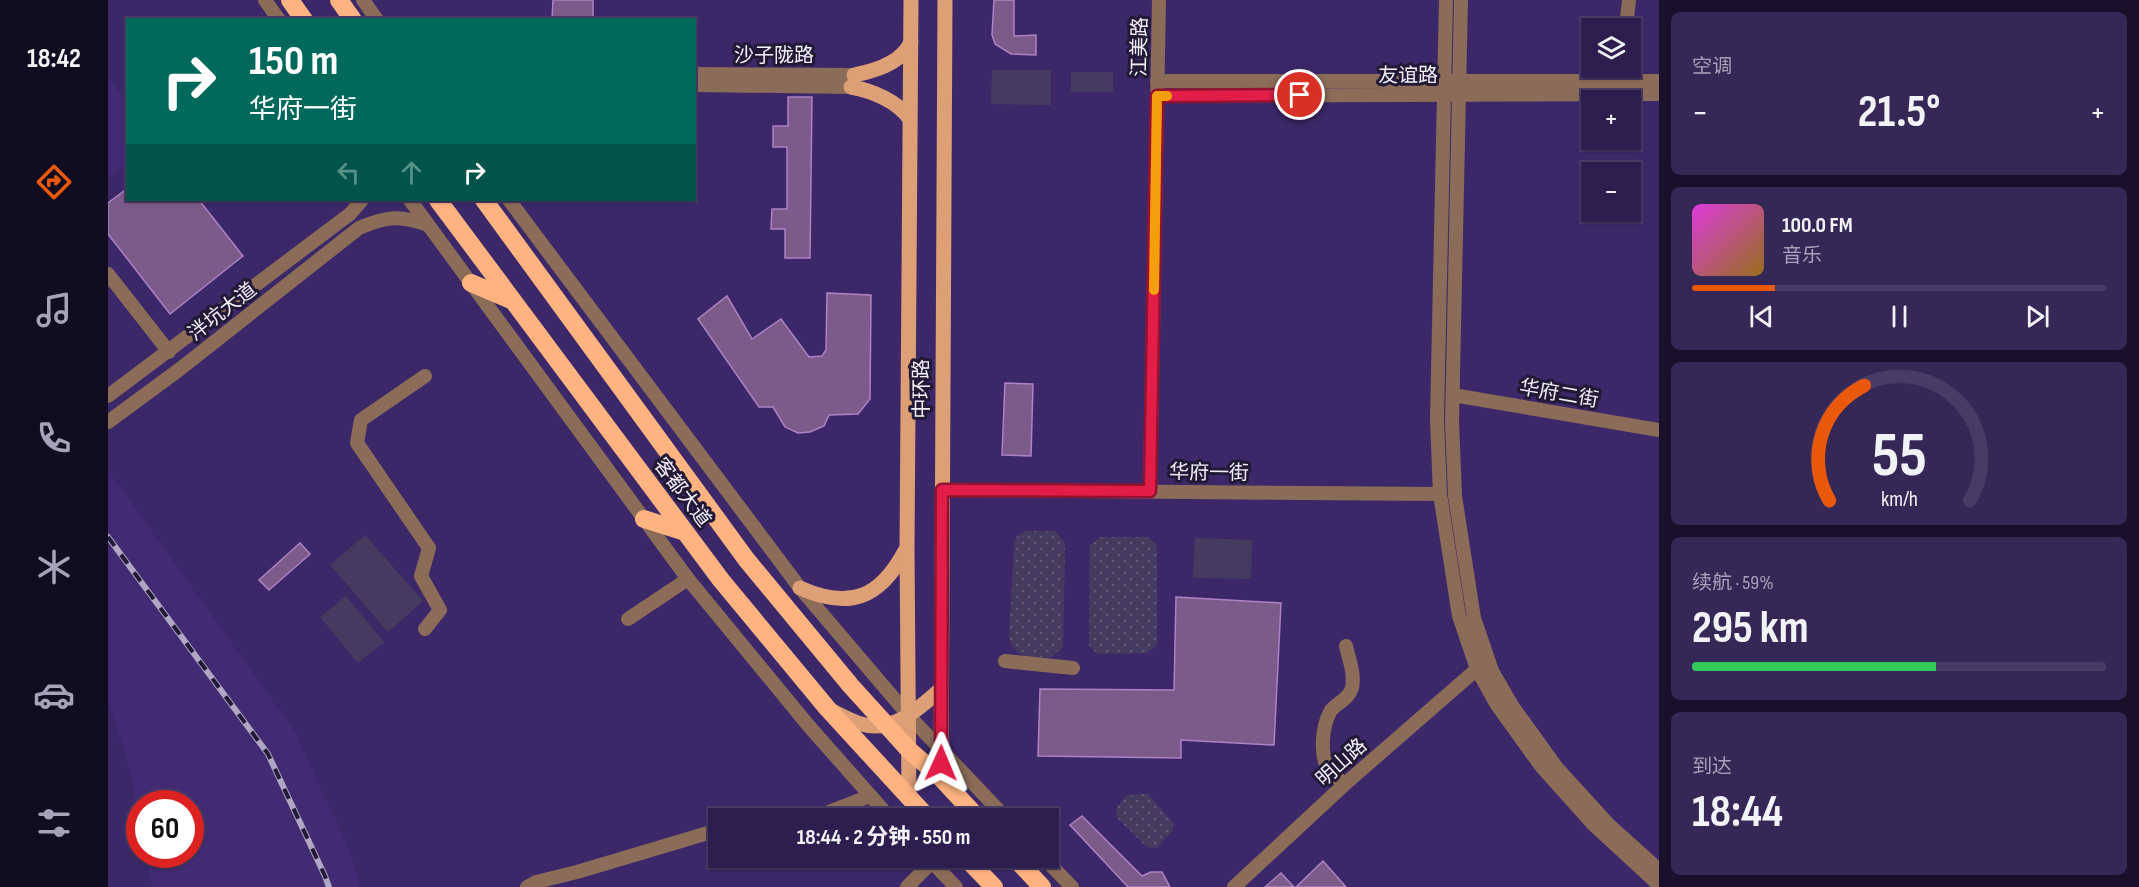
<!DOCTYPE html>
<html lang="zh">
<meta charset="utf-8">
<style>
body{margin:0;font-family:"Sofia Sans Condensed","Noto Sans SC",sans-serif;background:#352756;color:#f1f3f6;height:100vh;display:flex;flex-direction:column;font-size:22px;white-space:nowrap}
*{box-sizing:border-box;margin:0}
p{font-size:20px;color:#a7a2b7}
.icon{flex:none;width:33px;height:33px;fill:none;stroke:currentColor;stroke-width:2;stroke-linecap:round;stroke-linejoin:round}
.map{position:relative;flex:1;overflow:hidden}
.details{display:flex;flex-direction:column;gap:12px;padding:12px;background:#19102b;width:480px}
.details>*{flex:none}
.hud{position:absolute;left:18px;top:18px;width:570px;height:183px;border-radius:0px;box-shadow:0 2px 4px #0004,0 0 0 2px #483c66;background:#00695c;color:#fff;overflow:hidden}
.buttons{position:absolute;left:1473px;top:18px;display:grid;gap:12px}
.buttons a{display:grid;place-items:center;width:60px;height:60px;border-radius:0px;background:#2d1e4f;box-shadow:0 2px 4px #0004,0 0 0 2px #483c66;font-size:30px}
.speed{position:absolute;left:18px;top:790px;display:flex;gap:12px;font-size:30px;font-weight:700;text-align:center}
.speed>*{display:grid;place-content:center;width:78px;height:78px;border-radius:50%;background:#2d1e4f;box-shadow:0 2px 4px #0004,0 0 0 2px #483c66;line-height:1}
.speed .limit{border:9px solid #d22;background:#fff;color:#111}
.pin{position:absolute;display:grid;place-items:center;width:51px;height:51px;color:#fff;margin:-26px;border:3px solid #fff;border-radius:50%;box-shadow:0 2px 6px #0007}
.me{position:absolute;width:66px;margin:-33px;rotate:1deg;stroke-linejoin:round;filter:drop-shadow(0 0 4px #0008)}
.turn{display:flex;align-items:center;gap:21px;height:126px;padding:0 24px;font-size:27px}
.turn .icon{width:78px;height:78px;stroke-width:2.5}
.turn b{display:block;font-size:42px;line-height:51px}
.lanes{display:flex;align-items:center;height:57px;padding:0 24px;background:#0003;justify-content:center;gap:30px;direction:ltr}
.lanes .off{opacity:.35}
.big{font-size:45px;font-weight:700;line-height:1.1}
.details .tile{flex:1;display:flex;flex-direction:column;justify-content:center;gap:9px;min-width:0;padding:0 21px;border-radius:9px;background:#352756}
.details .dial{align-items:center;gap:0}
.dial svg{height:156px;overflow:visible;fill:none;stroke:#483c66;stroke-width:7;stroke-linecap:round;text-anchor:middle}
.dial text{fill:#f1f3f6;stroke:none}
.song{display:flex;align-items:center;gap:18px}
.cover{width:72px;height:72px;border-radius:9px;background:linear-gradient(135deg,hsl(300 70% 55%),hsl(40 70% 35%))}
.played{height:6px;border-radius:3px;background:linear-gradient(90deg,#ea580c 20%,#483c66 20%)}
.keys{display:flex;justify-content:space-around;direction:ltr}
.heat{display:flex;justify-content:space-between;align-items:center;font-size:33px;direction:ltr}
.charge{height:9px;border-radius:4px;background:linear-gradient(90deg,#34c759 59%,#483c66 0)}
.trip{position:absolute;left:600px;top:808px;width:351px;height:60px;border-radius:0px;background:#2d1e4f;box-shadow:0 2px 4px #0004,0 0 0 2px #483c66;font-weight:700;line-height:60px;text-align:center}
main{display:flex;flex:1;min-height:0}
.dock{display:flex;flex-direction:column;width:108px;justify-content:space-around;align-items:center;background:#120c20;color:#a7a2b7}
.dock .icon{width:42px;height:42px}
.dock .on{color:#ea580c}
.dock b{font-size:27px;color:#f1f3f6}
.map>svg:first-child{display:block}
.built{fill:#432b74}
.grass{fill:url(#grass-dots)}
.green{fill:#443b5f}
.building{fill:#7b5b8a;stroke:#af81c5;stroke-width:1.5}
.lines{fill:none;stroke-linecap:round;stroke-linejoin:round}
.minor{stroke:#8b6c58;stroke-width:14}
.major{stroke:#dd9f75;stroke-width:15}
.highway{stroke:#feb380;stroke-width:18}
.rail-casing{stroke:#b0a7c5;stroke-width:6}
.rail{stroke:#211936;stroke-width:4;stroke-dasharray:11;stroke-linecap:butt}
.route-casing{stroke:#92132f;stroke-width:15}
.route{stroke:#e11d48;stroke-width:10}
.slow{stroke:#f59e0b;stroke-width:10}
.labels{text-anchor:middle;stroke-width:6;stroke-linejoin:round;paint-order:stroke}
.street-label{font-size:20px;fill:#f2f0f9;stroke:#211936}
</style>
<main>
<nav class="dock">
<b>18:42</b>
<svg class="icon on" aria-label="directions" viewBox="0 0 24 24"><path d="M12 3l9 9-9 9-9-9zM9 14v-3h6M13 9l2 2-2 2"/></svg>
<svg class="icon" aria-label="music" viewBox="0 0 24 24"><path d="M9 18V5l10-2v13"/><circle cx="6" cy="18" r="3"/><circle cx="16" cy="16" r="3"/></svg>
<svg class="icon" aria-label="phone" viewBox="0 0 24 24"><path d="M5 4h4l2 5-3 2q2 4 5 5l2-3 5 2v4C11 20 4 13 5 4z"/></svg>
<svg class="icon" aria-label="climate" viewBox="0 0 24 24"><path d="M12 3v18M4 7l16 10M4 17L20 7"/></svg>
<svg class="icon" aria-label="car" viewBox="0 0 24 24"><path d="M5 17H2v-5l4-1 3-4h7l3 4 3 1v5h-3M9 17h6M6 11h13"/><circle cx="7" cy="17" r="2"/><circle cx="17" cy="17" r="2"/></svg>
<svg class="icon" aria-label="filters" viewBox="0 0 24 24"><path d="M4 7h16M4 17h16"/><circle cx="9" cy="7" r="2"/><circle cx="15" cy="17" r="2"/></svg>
</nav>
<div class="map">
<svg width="1551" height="887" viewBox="0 0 1551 887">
<defs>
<pattern id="grass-dots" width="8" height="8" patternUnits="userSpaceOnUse" patternTransform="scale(1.5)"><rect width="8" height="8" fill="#443b5f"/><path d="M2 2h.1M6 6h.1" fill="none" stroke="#5f5877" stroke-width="1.8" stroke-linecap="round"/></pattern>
</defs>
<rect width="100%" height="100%" fill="#3c2869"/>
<!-- built -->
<g class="built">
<path d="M0,77l20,27 -1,60 -19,15z"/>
<path d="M0,470l187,262 56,122 9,33h-208l-6,-32h44v-51h-50l-1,15 -10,-54 -21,-65z"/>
</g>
<!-- grass -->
<g class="grass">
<path d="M918,531h29l10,12 -2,104 -11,10c-21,0 -34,4 -43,-18l5,-96 3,-7z"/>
<path d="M993,537h47l9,9v99l-10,8 -49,1 -9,-8 1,-101z"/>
<path d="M1031,794h9l25,29 -1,8 -15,17 -10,-1 -30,-29 -1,-10 10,-12z"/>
</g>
<!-- green -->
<g class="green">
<path d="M884,70h59v35l-60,-1z"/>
<rect x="963" y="72" width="42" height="20"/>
<path d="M257,535l58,66 -35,31 -58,-67z"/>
<path d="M1087,538l57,2 -1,39 -58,-1z"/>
<path d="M238,596l38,46 -26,21 -38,-46z"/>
</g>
<!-- building -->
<g class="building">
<path d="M445,0h40v20h-41z"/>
<path d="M886,0h20v36l22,-1v20l-25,-1 -16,-10 -3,-9z"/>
<path d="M680,97h24l-2,161h-25v-29h-14l1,-20h15v-62h-14v-21h15z"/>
<path d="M20,188v12h71l44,56 -73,58 -62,-80v-31z"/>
<path d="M719,293l44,2 -1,104 -12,15 -29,1 -5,11 -14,6 -12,1 -13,-6 -12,-20h-14l-61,-88 29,-23 25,43 29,-20 28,38 13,-1 4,-6z"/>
<path d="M897,383l28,1 -2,72 -29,-1z"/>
<path d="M192,543l10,11 -41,36 -10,-10z"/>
<path d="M1068,597l105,6 -7,142 -93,-5v18l-143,-2 2,-67 134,1z"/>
<path d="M974,816l60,60 9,-4h11l8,15h-42l-58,-62z"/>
<path d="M1215,861l23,26h-50z"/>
<path d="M1173,873l13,14h-29z"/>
</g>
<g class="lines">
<!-- minor -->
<g class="minor">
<path d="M157,0l14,20"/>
<path d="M255,0l14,20"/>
<path d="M1338,0l-9,420 3,74 19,122 18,53 20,36 44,61 52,58 66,61"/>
<path d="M1353,0l-9,422 3,74 19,122 18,53 21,36 44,61 52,57 50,45"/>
<path d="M1518,28l3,-28"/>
<path d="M586,74l160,1"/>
<path d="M1049,81h502"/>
<path d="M586,85l157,2"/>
<path d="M1049,96l502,-2"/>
<path d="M302,200l278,379 120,146 83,94"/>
<path d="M401,200l291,388 109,128 98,103"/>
<path d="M0,274l61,78"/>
<path d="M317,376l-64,44 -4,23 72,105 -8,28 19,34 -15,19"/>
<path d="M1345,395l206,35"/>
<path d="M0,396l242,-182 12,-14"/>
<path d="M0,422l72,-53 179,-141c28,-12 41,-13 69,-3"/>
<path d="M834,490l498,4"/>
<path d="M1042,491l9,-491"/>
<path d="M520,619l60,-40"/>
<path d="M897,661l68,7"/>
<path d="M1237,784c-5,-4 -11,-8 -15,-12 -11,-14 -8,-45 0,-60 5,-9 18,-11 22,-24 3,-14 -3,-29 -6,-42"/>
<path d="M647,819l15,-4 46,2 54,-21"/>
<path d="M820,858l28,29"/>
<path d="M936,858l28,29"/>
<path d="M419,887l9,-5 41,-10 141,-42"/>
<path d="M799,887l25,-25"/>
<path d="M1126,887l111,-103 132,-115"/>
</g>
<!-- major -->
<g class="major">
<path d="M746,75c21,-4 48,-12 57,-33"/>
<path d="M743,87c22,4 46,14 59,32"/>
<path d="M692,588c50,22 80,10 105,-37"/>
<path d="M724,711c8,4 17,9 26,12 34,12 59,-13 83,-34"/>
<path d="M833,778l4,-778"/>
<path d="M801,798l-2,-250 4,-548"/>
</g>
<!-- highway -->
<g class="highway">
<path d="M182,0l14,20"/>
<path d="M231,0l14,20"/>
<path d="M330,200l283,380 106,128 102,111"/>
<path d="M376,200l262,359 105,127 58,64 32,28 38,41"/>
<path d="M363,283l40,17"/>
<path d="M536,519l41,13"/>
<path d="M858,858l28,29"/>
<path d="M907,858l27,29"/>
</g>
<!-- rail casing -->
<g class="rail-casing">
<path id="rail" d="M0,537l160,217 57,122 4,11"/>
</g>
<!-- rail -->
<use href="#rail" class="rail"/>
</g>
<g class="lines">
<!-- route casing -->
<g class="route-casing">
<path id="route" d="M833,763l1,-273 208,1 7,-395 143,-1"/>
</g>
<!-- route -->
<use href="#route" class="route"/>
<!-- slow -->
<path class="slow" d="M1046,290l3,-194h10"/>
</g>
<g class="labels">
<!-- street labels -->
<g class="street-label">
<text transform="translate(1031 47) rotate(-89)" y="7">江美路</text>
<text x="666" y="62">沙子陇路</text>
<text x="1300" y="82">友谊路</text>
<text transform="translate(114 311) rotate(-38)" y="7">泮坑大道</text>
<text transform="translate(813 389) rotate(-90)" y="7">中环路</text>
<text transform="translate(1451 393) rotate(10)" y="7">华府二街</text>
<text transform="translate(1101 472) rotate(1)" y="7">华府一街</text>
<text transform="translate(575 492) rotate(53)" y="7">客都大道</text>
<text transform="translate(1233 762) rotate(-42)" y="7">明山路</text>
</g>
</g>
</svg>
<div class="buttons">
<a><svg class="icon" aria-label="layers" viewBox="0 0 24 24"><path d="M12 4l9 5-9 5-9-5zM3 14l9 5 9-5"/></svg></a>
<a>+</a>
<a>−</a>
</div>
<div class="speed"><div class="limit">60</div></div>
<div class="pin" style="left:1192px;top:95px;background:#d93025"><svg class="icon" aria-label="arrive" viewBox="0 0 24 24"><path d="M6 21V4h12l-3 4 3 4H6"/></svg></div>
<svg class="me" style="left:833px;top:763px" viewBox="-20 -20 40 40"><path d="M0-17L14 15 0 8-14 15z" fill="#e11d48" stroke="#fff" stroke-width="4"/></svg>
<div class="trip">18:44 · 2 分钟 · 550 m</div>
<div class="hud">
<div class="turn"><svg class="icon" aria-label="right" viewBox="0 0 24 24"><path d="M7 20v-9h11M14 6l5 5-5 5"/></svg><div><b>150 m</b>华府一街</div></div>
<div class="lanes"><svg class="icon off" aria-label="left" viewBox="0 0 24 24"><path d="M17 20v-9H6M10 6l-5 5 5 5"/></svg><svg class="icon off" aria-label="ahead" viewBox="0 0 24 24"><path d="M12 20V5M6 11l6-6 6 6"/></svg><svg class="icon" aria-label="right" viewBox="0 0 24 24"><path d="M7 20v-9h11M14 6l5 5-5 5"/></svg></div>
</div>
</div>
<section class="details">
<div class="tile"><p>空调</p>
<div class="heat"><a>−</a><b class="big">21.5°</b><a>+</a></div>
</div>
<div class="tile">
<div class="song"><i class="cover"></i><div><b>100.0 FM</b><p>音乐</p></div></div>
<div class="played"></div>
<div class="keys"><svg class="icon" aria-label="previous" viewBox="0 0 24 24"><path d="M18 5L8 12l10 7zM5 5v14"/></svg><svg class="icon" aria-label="pause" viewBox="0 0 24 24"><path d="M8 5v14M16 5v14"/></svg><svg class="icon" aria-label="next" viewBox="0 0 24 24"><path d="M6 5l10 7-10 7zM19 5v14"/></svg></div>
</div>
<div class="tile dial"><svg viewBox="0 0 100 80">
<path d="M14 69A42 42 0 1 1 86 69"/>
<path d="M14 69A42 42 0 0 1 32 10" stroke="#ea580c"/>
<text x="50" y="56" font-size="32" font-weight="700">55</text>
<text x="50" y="72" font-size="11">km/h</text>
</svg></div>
<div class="tile"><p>续航 · 59%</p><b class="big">295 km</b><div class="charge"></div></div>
<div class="tile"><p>到达</p><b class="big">18:44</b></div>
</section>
</main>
